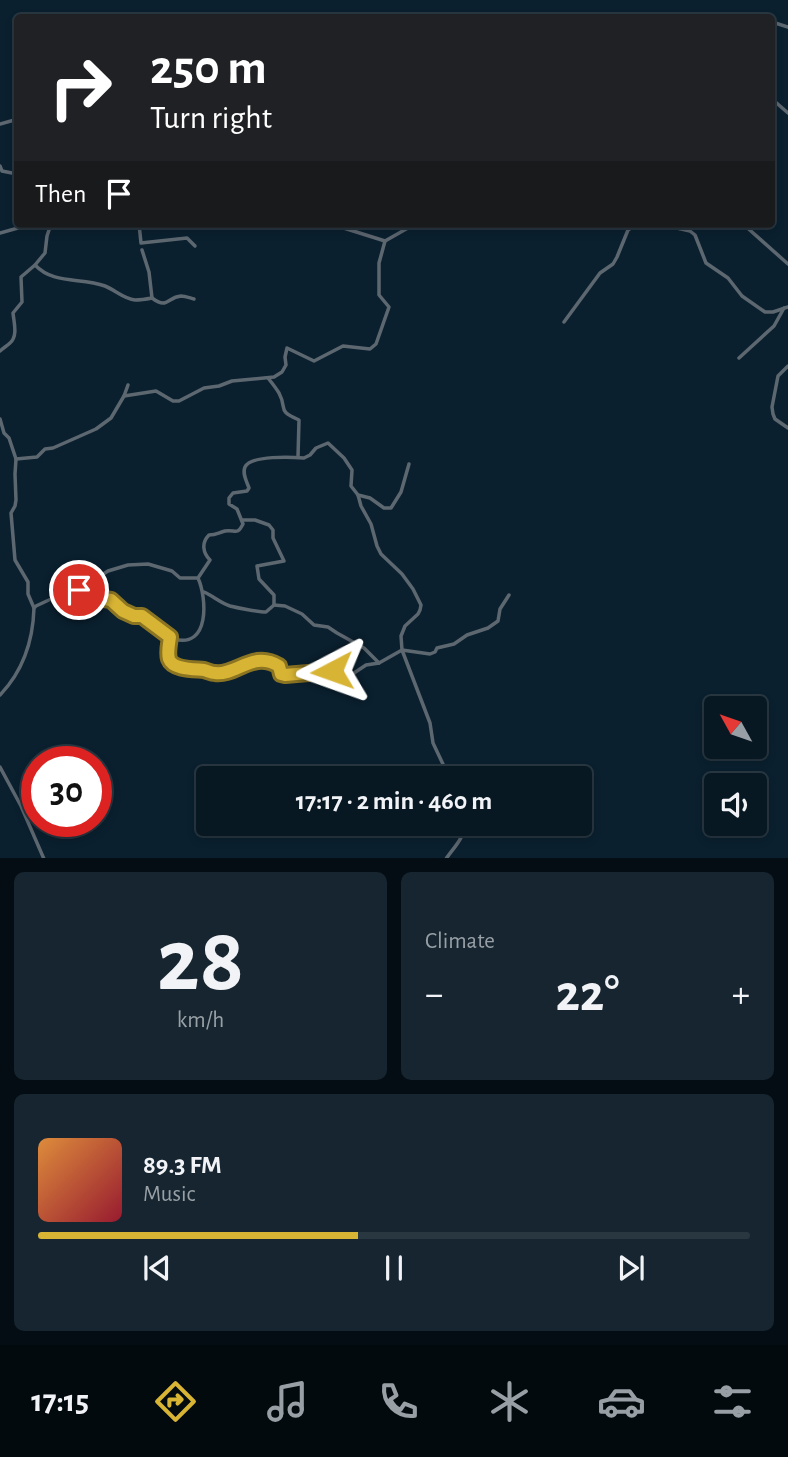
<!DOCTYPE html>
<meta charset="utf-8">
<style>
body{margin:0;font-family:"Alegreya Sans",sans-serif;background:#162530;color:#f1f3f6;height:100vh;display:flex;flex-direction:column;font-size:26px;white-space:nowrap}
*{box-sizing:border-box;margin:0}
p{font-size:23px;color:#98a0a6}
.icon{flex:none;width:38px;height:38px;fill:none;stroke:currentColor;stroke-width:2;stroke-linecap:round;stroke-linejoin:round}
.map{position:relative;height:858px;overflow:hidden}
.panel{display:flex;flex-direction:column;gap:14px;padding:14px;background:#040d13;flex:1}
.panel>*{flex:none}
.top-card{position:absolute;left:14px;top:14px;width:761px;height:214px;border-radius:7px;box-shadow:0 4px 10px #0003,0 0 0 2px #293741;background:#202124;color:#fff;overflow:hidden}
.needle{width:46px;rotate:310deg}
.tools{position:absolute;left:704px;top:696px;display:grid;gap:14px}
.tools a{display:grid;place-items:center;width:63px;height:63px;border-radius:7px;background:#081823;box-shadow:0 4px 10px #0003,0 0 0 2px #293741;font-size:35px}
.speed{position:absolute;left:21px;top:746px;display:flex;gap:14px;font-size:35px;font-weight:700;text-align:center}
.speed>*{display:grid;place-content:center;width:91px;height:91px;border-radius:50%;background:#081823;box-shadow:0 4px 10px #0003,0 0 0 2px #293741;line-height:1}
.speed .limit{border:10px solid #d22;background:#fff;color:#111}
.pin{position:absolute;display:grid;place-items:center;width:60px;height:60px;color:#fff;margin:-30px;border:4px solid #fff;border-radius:50%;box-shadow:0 2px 7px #0007}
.me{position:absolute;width:77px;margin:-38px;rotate:266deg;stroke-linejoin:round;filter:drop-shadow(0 0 5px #0008)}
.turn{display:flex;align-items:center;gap:24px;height:147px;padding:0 21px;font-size:32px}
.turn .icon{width:91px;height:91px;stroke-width:2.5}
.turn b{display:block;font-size:49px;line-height:60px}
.then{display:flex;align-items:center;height:66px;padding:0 21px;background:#0003;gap:14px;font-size:26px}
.big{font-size:52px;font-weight:700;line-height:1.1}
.panel .tile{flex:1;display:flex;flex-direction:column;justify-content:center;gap:10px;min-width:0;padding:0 24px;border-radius:10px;background:#162530}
.panel .dial{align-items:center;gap:0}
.dial b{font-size:91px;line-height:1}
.song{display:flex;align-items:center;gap:21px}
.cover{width:84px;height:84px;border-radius:10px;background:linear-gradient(135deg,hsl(30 70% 55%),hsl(350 70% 35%))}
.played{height:7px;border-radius:4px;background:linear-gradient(90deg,#d8b434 45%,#293741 45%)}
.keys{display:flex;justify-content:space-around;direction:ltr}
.heat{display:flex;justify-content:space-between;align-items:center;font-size:38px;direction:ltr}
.panel .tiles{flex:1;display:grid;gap:14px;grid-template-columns:1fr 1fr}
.tile:last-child{grid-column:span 2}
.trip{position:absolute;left:196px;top:766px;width:396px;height:70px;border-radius:7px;background:#081823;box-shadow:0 4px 10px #0003,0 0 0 2px #293741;font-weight:700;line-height:70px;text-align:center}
.menu{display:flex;height:112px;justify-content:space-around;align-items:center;background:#030a0e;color:#98a0a6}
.menu .icon{width:49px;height:49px}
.menu .on{color:#d8b434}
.menu b{font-size:32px;color:#f1f3f6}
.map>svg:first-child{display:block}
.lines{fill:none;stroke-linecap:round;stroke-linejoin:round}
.minor{stroke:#5d6770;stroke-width:3.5}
.route-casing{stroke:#8c7522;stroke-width:18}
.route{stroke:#d8b434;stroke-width:12}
</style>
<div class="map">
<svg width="788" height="859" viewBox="0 0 788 859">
<rect width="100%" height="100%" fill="#0a202f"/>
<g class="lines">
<!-- minor -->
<g class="minor">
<path d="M772,22l16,5"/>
<path d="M772,99l16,14"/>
<path d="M0,124l18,-5"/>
<path d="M0,166l2,5 10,2 6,-1"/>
<path d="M139,224l2,19 46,-5 8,8"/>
<path d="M659,224l31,7 5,4 11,28 22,15 14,18 23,16h8l15,-5"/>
<path d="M743,224l45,40"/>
<path d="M0,233l32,-9"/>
<path d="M385,241l30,-17"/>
<path d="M142,250l7,22 3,26"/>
<path d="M35,265c19,20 46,12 70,21 10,4 19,13 30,14 6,0 12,-1 17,-2 16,12 15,-1 29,-2 4,0 9,2 13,3"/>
<path d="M564,322l36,-49 13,-9 4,-7 11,-27 8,-6"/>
<path d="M0,351c3,-3 7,-5 10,-8 8,-7 4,-20 3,-30l9,-11 -1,-25 14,-12 10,-12 2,-17 4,-12"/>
<path d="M739,358l35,-32 10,-18"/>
<path d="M788,366l-10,10 -6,31 1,7 2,5 13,9"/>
<path d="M268,378c4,5 8,10 11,15 9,17 -3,17 20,27l-1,37"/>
<path d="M124,396l32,-5 17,10h6l25,-13 15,-2 13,-5 42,-4 8,-5 4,-7 -1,-8 2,-9 27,13 29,-15 27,3 6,-5 13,-37 -10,-12v-32l6,-22 -54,-17"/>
<path d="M0,419l4,14 5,5 7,21 -1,15 1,26 -1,6 -4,7 4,47 13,22v12l6,14"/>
<path d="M16,459l21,-2 8,-8 8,-1 43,-19 15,-11 13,-22 4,-11"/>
<path d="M358,495l12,3 14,10h7l10,-16 8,-28"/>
<path d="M79,590c5,3 9,6 15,7 5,2 11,1 16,3 5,2 8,7 13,10 7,5 13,4 20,6 12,4 20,19 31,23 36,10 33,-41 24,-61"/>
<path d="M204,592c9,4 17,11 26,14 8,2 28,6 36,6l8,-7v-10l-15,-16 -2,-13 27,-5 -11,-23v-8l-4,-5 -14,-5h-12"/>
<path d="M274,605l11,1 17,8 12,11 14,2 9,6 27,15 15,15"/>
<path d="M170,637c-1,7 -3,17 -1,23 4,11 36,9 47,14 20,-5 43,-20 63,-8l2,8 3,1 49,-4 8,6 10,-2 15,-10 13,-2 23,-13 28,4 5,-2 2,-4 17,-4 13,-9 21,-7 10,-7 2,-12 9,-14"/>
<path d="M0,695c23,-24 33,-54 34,-87l2,-2 30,-14 13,-2 29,-19 20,-6 20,-1 24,7 8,7h18l12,-18c-7,-7 -9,-17 -1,-25 7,0 9,-2 16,-4 10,-2 12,5 18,-7l-6,-15 -8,-5v-6l4,-5 14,-2 2,-3c-2,-6 -7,-14 -4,-21 6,-12 47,-10 59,-9l6,-3 6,-7 12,-5 16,15 8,12 -1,16 7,9 3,11 10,18 6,22 4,8 21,20 11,15 8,16 -1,5 -2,4 -13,12 -4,10 1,14 28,73 3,20 17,36"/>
<path d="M0,767l21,39 23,53"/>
<path d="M446,859c7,-11 19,-21 18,-35"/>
</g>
</g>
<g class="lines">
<!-- route casing -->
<g class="route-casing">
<path id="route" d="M79,590l12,7 20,3 12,11 11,5h8l28,21c-1,7 -3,16 -1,22 4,11 26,10 35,11 4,1 7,3 11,3 21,3 38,-23 64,-7l2,8 4,1 47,-4"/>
</g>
<!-- route -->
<use href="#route" class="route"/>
</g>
</svg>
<div class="tools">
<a><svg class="needle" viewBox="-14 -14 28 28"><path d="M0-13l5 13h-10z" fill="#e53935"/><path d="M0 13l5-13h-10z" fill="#98a0a6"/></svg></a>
<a><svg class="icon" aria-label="sound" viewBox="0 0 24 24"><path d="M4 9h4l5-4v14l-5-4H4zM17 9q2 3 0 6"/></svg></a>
</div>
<div class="speed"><div class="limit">30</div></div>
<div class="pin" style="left:79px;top:590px;background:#d93025"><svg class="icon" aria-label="arrive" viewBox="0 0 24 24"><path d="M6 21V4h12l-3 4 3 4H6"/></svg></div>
<svg class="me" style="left:332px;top:671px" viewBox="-20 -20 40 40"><path d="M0-17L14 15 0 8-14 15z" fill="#d8b434" stroke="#fff" stroke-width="4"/></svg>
<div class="trip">17:17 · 2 min · 460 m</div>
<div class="top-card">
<div class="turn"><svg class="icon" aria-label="right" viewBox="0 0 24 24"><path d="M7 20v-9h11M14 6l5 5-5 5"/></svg><div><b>250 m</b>Turn right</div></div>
<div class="then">Then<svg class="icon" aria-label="arrive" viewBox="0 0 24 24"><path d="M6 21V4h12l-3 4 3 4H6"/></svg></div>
</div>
</div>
<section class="panel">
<div class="tiles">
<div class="tile dial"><b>28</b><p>km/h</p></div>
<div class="tile"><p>Climate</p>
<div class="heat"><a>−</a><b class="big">22°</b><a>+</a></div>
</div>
<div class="tile">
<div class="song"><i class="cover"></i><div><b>89.3 FM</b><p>Music</p></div></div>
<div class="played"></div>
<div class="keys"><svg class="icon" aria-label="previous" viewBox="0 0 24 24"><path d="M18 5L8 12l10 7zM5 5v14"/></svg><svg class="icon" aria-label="pause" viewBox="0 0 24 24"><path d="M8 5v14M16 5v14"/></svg><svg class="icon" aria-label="next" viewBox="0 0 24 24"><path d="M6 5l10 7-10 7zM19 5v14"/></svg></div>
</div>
</div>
</section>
<nav class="menu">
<b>17:15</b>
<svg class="icon on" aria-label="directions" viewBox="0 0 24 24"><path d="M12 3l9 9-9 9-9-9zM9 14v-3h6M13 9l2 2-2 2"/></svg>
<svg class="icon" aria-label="music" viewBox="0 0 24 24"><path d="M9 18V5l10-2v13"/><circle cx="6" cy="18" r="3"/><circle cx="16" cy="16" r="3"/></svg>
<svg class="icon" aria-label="phone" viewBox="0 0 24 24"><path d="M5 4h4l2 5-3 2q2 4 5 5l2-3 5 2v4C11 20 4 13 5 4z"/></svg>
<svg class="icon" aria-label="climate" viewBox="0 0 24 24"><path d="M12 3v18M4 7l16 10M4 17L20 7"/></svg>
<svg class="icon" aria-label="car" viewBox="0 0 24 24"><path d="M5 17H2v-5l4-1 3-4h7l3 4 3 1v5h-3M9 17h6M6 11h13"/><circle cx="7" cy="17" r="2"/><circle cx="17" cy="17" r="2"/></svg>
<svg class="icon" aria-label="filters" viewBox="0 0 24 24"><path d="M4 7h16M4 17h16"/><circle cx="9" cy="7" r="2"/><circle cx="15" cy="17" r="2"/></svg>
</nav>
